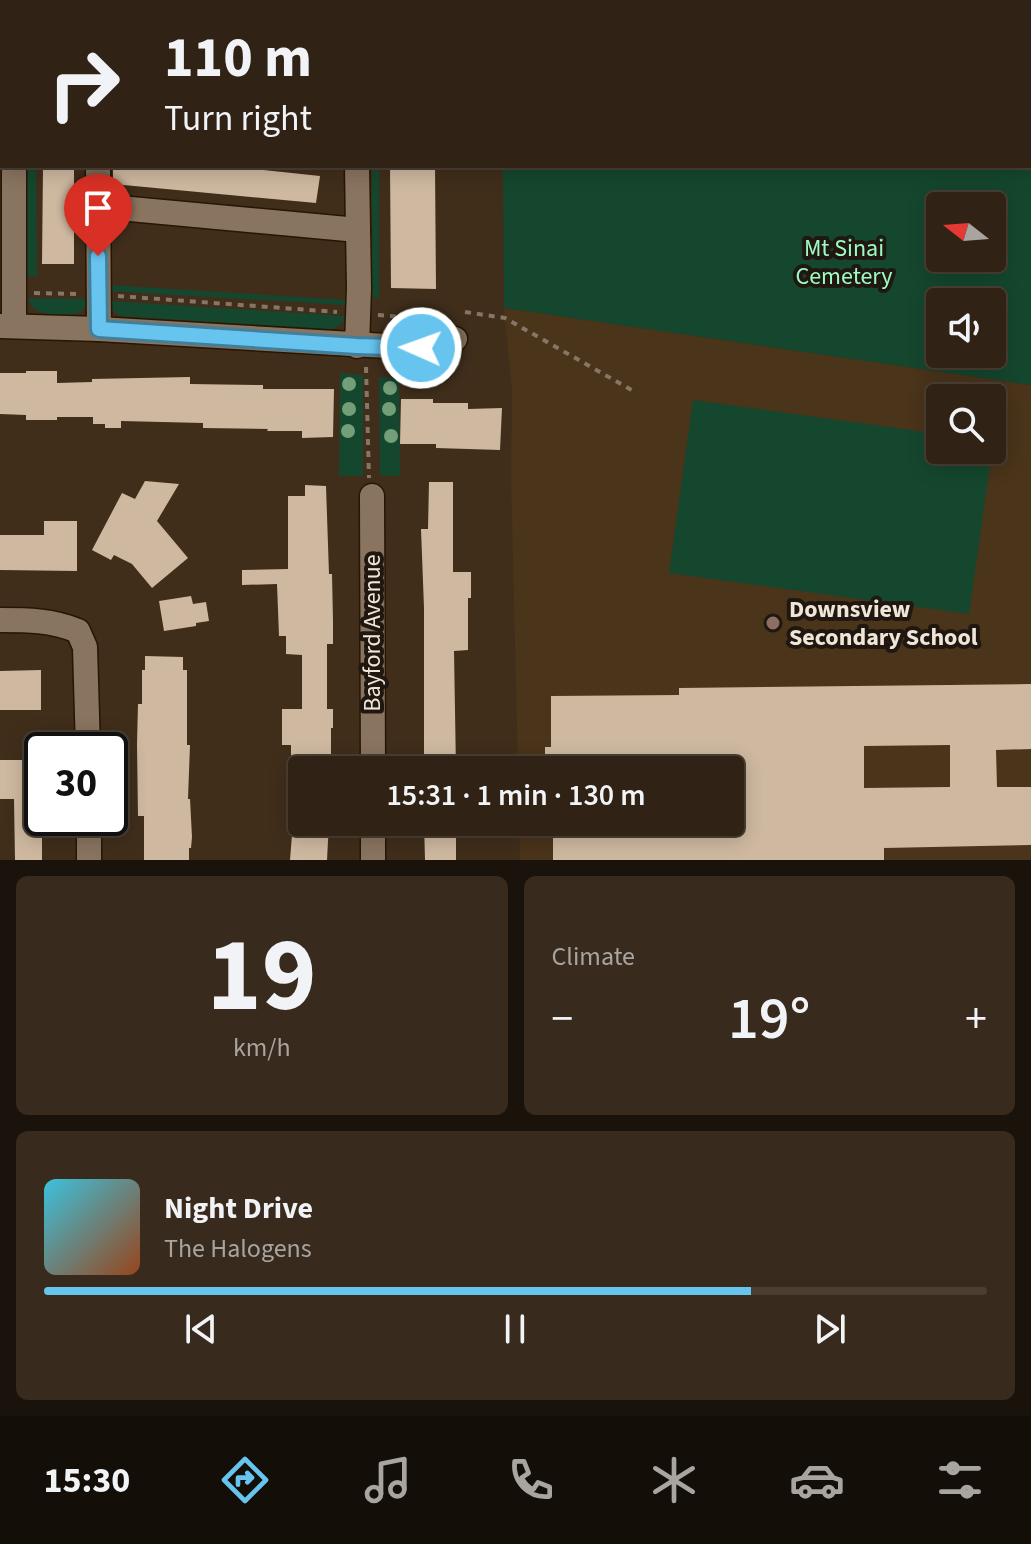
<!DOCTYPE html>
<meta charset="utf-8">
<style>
body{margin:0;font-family:"Source Sans 3",sans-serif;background:#382a1d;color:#f1f3f6;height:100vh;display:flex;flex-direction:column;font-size:30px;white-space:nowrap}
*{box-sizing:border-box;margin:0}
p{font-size:26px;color:#a8a4a0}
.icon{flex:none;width:44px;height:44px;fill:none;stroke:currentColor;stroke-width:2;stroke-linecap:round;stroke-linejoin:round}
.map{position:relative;height:860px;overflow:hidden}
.panel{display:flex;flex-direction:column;gap:16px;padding:16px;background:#1a130b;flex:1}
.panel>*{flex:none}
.hud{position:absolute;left:0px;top:0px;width:1032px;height:168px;box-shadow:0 4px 20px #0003,0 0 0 2px #4b3f34;background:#302214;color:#f1f3f6;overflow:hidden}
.needle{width:52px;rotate:287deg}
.fabs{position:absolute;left:926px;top:192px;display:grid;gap:16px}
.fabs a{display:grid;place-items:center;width:80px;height:80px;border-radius:8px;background:#302214;box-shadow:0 4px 20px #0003,0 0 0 2px #4b3f34;font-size:40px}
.speed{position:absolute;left:24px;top:732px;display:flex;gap:16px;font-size:40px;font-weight:700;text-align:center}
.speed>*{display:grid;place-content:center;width:104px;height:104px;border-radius:50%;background:#302214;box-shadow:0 4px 20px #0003,0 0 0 2px #4b3f34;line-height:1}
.speed .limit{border:4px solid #111;border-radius:12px;background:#fff;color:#111}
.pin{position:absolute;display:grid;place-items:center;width:68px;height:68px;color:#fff;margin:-82px -34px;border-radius:50% 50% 50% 0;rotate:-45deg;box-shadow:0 0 8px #0007}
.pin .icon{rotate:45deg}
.me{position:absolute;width:88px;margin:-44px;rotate:272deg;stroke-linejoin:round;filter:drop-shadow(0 0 6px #0008)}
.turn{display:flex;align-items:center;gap:28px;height:168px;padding:0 32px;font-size:36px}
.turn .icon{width:104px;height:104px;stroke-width:2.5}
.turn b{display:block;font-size:56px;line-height:68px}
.big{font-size:60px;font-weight:600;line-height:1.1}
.panel .card{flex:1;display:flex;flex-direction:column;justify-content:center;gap:12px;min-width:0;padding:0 28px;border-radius:12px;background:#382a1d}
.panel .dial{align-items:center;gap:0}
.dial b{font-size:104px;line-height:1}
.song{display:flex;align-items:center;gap:24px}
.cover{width:96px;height:96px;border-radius:12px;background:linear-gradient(135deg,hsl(190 70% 55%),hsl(20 70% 35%))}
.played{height:8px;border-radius:4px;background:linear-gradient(90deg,#66c4ef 75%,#4b3f34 75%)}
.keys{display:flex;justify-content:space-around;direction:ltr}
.heat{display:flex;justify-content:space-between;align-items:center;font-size:44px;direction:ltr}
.panel .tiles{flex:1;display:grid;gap:16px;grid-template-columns:1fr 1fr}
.card:last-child{grid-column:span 2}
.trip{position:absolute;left:288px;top:756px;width:456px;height:80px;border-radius:8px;background:#302214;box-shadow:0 4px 20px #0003,0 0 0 2px #4b3f34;font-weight:600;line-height:80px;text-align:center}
.menu{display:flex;height:128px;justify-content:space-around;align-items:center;background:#130e08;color:#a8a4a0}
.menu .icon{width:56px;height:56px}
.menu .current{color:#66c4ef}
.menu b{font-size:36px;color:#f1f3f6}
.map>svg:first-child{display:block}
.built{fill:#4a341a;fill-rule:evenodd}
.green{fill:#15472e;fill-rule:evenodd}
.building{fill:#ceb8a0;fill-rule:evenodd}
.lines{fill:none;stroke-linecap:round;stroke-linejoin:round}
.minor-casing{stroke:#261604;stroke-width:27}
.path{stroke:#857666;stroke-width:4;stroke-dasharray:6 6;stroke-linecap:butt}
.minor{stroke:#89745f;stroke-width:24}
.tree{fill:#739e78}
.route-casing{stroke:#427f9b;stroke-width:20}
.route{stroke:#66c4ef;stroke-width:14}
.education-dot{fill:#8d6e63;stroke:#201810;stroke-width:3}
.labels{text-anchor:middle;stroke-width:8;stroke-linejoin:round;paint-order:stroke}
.park-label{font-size:24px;fill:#9cfac4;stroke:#201810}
.poi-label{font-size:24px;font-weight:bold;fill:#f0e5d9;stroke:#201810;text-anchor:start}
.street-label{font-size:24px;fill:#f0e5d9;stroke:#201810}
</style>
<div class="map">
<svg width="1031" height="860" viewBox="0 0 1031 860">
<rect width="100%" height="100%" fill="#402e1b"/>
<!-- built -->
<path class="built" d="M504,308l527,77v475h-511l-1,-38h211v-52h-212l-7,-294 1,-85zM940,398h52v52h-52z"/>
<!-- green -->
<g class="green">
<path d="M503,0h528v385l-527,-77 -1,-142h527v-164h-527zM940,206h52v52h-52zM940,302h52v52h-52z"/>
<path d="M27,166h9l1,110h-10z"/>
<path d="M372,166h7v132l-7,-1z"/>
<path d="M109,285l237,15 -1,5 -236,-14z"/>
<path d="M28,298l61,1c-4,22 -35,17 -52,12l-7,-7z"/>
<path d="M109,301l236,15 -3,8 -11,6 -211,-14c-7,-4 -9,-7 -11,-15z"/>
<path d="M340,373l23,2v101h-24z"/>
<path d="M379,377l20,2 1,97h-20z"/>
<path d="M693,400l247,34v16h52l-23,164 -300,-41z"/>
</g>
<!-- building -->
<g class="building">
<path d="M43,166h31v98h-32z"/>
<path d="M113,166h113l94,10 -4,27 -203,-19z"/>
<path d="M390,166h45l1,123 -45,-1z"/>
<path d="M26,371h31v12l35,-1v-3l98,-2v7l73,1v4h71l-1,48 -31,1v-7h-35l1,-2 -65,-1v-5l-82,-2v7h-16v-4h-12v-7h-36v3h-31v-5l-26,-1v-41h26z"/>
<path d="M401,399h32v4h35v6l34,-1 -2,42 -64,-2v-4h-36z"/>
<path d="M145,481l34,3 -22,37 31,37 -36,30 -20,-24 -18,-9 -3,5 -19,-10 30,-57 13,6z"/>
<path d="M429,482h24v90h18v26h-3v52l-14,1 2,119h-32v-162l-3,-79h7z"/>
<path d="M305,485l21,1 3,88h3l1,47v23h-6v65h6v19h-2v42h-40v-25h-9v-36h20v-54l-16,-1v-18h-7l-2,-52 -35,1v-15l46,-1v-73h17z"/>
<path d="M44,521h33v50l-77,-1v-35h44z"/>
<path d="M191,596l2,8 13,-2 3,19 -13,2v3l-32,5 -5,-30z"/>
<path d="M145,656l38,1v13h4v75h3l-2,54h2l2,38 -1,11h-2v12h-45v-44h-6l-1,-72 1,-40h4v-34h3z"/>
<path d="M41,670v40h-41v-39z"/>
<path d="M1031,684v65l-35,1 1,37h34v58l-147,3v12h-331v-38h177v-52h-185v-23h6v-51l128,-1v-7zM950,745v42l-86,1v-42z"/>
<path d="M0,760h42v100h-27l-1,-61h-14z"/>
<path d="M293,822h36l-2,38h-37z"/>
<path d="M424,822h32v38h-31z"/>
</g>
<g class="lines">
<!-- minor casing -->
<g class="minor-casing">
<g id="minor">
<path d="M13,0v2"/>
<path d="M97,0v2"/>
<path d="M356,0v2"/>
<path d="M907,0l13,2"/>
<path d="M1030,19l1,1"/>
<path d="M14,166v160"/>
<path d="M98,166l1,163"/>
<path d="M357,166l2,122 -2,58"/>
<path d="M98,206l260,24"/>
<path d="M0,326l99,3 322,19 34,-9"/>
<path d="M372,496l1,274"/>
<path d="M0,620c27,0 52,0 78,11l7,16 3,103"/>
<path d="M89,818v42"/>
<path d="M373,822v38"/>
</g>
</g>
<!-- path -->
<g class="path">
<path d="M34,293l44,1"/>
<path d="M118,296l219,16"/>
<path d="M465,312l40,6 130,74"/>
<path d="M378,315l63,5"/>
<path d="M366,367l3,111"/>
</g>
<!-- minor -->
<use href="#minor" class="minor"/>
</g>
<!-- trees -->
<g class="tree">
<circle cx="349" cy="384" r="7"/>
<circle cx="390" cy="388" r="7"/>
<circle cx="349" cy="409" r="7"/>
<circle cx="389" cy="409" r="7"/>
<circle cx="348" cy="431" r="7"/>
<circle cx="391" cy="436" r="7"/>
</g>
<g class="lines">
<!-- route casing -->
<g class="route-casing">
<path id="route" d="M98,256l1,73 258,17 64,2"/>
</g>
<!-- route -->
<use href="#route" class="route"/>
</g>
<!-- markers -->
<circle class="education-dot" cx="773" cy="623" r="8"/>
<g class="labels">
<!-- park labels -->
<g class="park-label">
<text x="844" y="256">Mt Sinai<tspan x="844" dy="28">Cemetery</tspan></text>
</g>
<!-- poi labels -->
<g class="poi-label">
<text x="789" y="617">Downsview<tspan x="789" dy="28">Secondary School</tspan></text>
</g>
<!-- street labels -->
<g class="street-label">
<text transform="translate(372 633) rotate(-90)" y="8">Bayford Avenue</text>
</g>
</g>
</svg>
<div class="fabs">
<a><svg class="needle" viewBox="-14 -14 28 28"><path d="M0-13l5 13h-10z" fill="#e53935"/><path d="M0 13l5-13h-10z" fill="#a8a4a0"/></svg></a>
<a><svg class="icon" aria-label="sound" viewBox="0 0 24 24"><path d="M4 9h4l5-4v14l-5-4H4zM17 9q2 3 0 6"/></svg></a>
<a><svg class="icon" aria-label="search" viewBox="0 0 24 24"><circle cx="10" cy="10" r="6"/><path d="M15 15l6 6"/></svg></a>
</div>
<div class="speed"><div class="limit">30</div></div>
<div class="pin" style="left:98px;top:256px;background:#d93025"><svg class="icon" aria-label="arrive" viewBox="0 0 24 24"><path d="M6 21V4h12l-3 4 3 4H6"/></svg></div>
<svg class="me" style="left:421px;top:348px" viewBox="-20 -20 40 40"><circle r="17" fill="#66c4ef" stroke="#fff" stroke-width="3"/><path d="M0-11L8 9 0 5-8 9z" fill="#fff"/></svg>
<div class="trip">15:31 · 1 min · 130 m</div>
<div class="hud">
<div class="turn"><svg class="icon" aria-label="right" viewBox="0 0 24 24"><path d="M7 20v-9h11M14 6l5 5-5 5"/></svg><div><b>110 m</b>Turn right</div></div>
</div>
</div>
<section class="panel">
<div class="tiles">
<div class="card dial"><b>19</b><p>km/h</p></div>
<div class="card"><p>Climate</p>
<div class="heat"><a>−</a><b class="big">19°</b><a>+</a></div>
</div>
<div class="card">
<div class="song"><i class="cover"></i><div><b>Night Drive</b><p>The Halogens</p></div></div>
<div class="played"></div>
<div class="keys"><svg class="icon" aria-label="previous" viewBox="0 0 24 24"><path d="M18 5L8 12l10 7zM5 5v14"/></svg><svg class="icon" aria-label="pause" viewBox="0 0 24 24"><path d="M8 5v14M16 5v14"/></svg><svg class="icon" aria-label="next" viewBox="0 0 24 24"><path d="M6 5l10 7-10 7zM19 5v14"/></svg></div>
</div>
</div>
</section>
<nav class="menu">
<b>15:30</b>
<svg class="icon current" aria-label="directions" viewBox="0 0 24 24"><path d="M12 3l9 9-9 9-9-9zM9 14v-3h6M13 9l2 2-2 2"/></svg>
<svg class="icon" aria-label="music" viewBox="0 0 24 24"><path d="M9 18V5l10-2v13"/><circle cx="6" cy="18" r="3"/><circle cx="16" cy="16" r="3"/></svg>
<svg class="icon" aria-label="phone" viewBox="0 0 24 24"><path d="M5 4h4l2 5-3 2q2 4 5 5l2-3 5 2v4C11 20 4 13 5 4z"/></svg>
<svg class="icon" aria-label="climate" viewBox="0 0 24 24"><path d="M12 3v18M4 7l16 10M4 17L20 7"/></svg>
<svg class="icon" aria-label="car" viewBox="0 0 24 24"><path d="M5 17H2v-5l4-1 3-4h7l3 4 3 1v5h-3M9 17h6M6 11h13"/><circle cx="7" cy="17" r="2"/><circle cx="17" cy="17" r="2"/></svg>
<svg class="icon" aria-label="filters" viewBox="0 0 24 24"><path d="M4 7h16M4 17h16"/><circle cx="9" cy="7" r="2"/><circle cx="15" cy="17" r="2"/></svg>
</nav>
